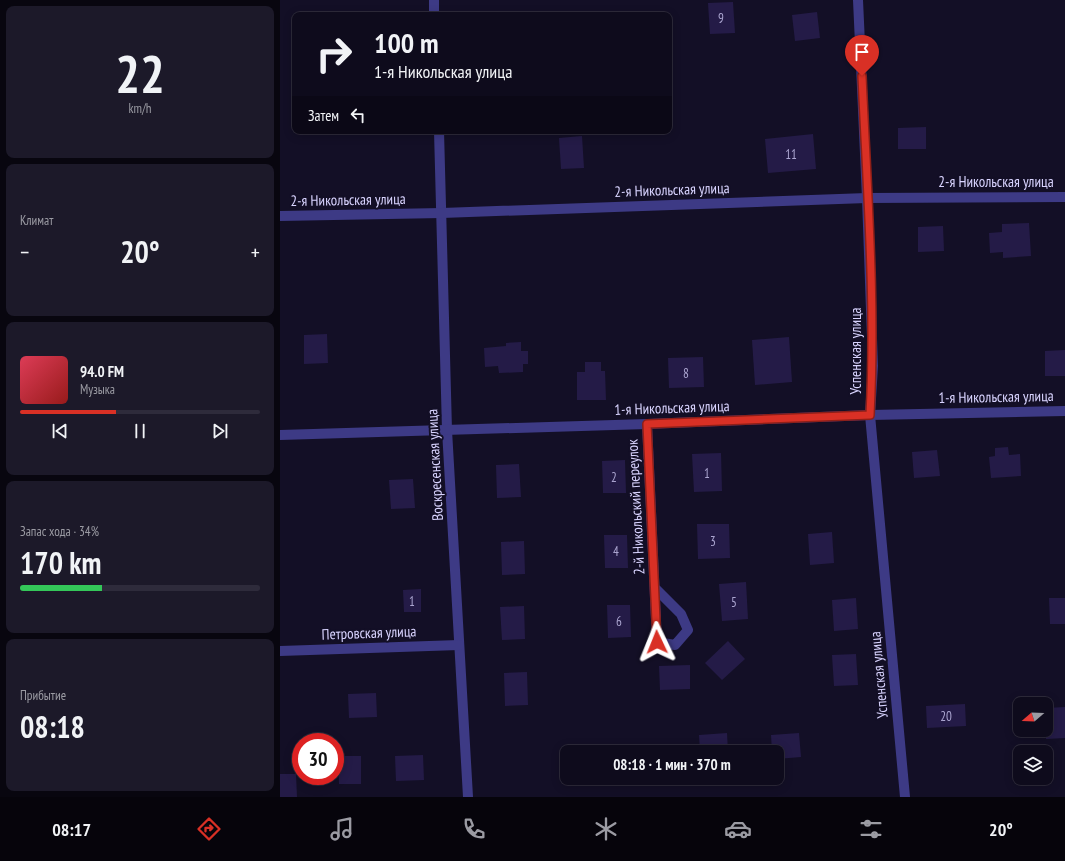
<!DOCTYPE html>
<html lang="ru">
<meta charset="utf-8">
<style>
body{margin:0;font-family:"PT Sans Narrow",sans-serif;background:#1c1929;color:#f1f3f6;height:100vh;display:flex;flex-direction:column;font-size:15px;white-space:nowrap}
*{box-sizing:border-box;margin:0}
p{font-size:13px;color:#9b9ba3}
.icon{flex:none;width:22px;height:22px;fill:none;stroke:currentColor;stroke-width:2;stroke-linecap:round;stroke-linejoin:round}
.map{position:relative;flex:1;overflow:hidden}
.sheet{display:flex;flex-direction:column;gap:6px;padding:6px;background:#08060f;width:280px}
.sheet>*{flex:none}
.banner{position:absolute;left:12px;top:12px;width:380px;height:122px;border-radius:8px;box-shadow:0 2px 10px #0003,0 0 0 1px #2e2b3b;background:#0e0b1c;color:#f1f3f6;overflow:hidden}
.needle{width:26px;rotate:251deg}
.fabs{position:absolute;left:733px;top:697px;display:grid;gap:8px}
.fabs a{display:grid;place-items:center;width:40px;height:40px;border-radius:8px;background:#0e0b1c;box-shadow:0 2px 10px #0003,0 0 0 1px #2e2b3b;font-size:20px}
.speed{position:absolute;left:12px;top:733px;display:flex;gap:8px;font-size:20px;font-weight:700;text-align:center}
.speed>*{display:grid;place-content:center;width:52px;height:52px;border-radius:50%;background:#0e0b1c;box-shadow:0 2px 10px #0003,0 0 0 1px #2e2b3b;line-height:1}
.speed .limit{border:6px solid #d22;background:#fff;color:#111}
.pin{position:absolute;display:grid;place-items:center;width:34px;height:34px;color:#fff;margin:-41px -17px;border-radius:50% 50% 50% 0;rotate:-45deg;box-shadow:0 0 4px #0007}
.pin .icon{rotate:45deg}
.me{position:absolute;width:44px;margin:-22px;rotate:358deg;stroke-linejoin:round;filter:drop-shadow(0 0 3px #0008)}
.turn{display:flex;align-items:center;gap:14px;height:84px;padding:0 16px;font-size:18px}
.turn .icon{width:52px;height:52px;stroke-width:2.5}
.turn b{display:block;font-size:28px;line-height:34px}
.then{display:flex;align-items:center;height:38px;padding:0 16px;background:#0003;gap:8px;font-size:15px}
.big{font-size:30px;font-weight:600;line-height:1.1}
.sheet .card{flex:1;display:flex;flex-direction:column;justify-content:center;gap:6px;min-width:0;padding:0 14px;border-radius:8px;background:#1c1929}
.sheet .dial{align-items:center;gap:0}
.dial b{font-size:52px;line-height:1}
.song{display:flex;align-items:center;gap:12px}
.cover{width:48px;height:48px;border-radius:6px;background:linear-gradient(135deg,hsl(350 70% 55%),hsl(0 70% 35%))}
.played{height:4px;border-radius:2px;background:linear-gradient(90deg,#d93025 40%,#2e2b3b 40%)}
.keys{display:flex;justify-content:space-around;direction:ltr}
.heat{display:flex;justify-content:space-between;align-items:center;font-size:22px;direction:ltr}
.charge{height:6px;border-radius:3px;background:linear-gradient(90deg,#34c759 34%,#2e2b3b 0)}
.trip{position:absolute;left:280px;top:745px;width:224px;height:40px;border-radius:8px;background:#0e0b1c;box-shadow:0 2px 10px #0003,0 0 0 1px #2e2b3b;font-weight:600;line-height:40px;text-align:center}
.tabs{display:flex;height:64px;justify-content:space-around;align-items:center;background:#06040b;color:#9b9ba3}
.tabs .icon{width:28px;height:28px}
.tabs .selected{color:#d93025}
.tabs b{font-size:18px;color:#f1f3f6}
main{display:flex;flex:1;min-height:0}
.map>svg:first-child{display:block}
.building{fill:#241b47}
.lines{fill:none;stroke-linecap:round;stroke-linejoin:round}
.street{stroke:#3d3a85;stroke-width:10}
.route-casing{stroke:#8d1f18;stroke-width:10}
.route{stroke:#d93025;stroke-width:7}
.labels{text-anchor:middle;stroke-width:4;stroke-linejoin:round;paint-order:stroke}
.number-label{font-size:13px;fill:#aca6d1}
.street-label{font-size:15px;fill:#d9d4ff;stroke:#130f26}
</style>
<main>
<section class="sheet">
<div class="card dial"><b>22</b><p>km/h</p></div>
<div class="card"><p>Климат</p>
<div class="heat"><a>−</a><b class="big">20°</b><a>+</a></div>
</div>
<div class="card">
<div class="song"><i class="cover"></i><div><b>94.0 FM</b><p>Музыка</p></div></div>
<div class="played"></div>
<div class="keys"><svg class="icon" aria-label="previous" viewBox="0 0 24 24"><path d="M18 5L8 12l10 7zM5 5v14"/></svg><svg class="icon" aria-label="pause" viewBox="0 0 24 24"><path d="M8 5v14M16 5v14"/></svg><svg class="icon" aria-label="next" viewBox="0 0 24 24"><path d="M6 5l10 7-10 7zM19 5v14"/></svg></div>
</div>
<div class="card"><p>Запас хода · 34%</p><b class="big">170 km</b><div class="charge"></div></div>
<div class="card"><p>Прибытие</p><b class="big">08:18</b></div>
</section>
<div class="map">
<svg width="785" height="797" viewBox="0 0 785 797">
<rect width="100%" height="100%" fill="#130f26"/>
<!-- building -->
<g class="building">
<path d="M453,2l2,31 -25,1 -2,-31z"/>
<path d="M537,12l3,26 -25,3 -3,-26z"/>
<path d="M646,127v22h-28v-21z"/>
<path d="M533,134l3,35 -48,4 -3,-34z"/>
<path d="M302,136l2,32 -23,1 -2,-31z"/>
<path d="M749,223l2,33 -28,2v-6l-13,1 -1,-20 13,-1v-8z"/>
<path d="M663,226l1,25 -26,1v-25z"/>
<path d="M47,334l1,29 -24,1v-29z"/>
<path d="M509,337l3,45 -37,3 -3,-45z"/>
<path d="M241,342v9h7v13h-5v8l-24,1 -1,-7 -13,1 -1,-19 22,-2v-3z"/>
<path d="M785,350v26h-20v-25z"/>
<path d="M423,357l1,30 -35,1 -1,-30z"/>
<path d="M305,362h16v9h4l1,29h-29v-28h8z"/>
<path d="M728,447l1,8 11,-1 1,22 -30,2 -2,-21 6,-1v-8z"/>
<path d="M657,450l3,26 -26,2 -2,-26z"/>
<path d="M441,453l1,38 -28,1 -2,-38z"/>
<path d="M345,460l1,33h-23l-1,-32z"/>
<path d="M239,464l2,33 -24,1 -1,-33z"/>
<path d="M133,479l2,29 -24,1 -2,-29z"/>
<path d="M417,524h32l1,34 -32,1z"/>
<path d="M552,532l2,31 -24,2 -2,-31z"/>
<path d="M324,535h23l1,33h-23z"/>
<path d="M244,541l1,33 -23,1 -1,-33z"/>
<path d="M466,582l2,37 -26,2 -3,-37z"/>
<path d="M141,589v23h-17l-1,-22z"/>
<path d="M576,598l2,31 -24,2 -2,-31z"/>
<path d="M769,598h16v26h-15z"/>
<path d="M327,605h23l1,32 -23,1z"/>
<path d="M244,606l1,33 -23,1 -2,-33z"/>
<path d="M448,641l17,18 -23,21 -17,-17z"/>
<path d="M576,654l2,31 -24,1 -2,-31z"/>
<path d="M410,665v24l-30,1 -1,-24z"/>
<path d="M247,672l1,33 -23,1 -1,-33z"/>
<path d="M96,693l1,24 -28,1 -1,-24z"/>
<path d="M685,704l1,22 -39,2 -1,-22z"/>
<path d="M785,707v31l-19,1v-31z"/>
<path d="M447,733l1,19h-28l-1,-17z"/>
<path d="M519,733l2,24 -24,2v-7h-5l-1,-17z"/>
<path d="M143,755l1,25 -28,1 -1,-25z"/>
<path d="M58,756h23v28h-22z"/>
<path d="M0,774h16l1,23h-17z"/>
</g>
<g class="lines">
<!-- street -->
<g class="street">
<path d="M154,0v15"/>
<path d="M578,0l9,198 6,168 -3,49 35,382"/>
<path d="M159,131l8,299 21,367"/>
<path d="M0,216l162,-3 425,-15 198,-1"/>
<path d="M367,424l10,218 18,3 13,-15 -7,-16 -26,-26"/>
<path d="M0,435l367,-11 223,-9 195,-4"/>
<path d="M0,651l179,-6"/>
</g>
</g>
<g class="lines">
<!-- route casing -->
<g class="route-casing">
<path id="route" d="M377,642l-10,-218 223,-9c6,-113 -3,-226 -8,-339"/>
</g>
<!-- route -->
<use href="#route" class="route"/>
</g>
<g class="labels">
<!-- number labels -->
<g class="number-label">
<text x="441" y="23">9</text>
<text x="511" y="159">11</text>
<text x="406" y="378">8</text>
<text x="427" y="478">1</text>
<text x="334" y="482">2</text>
<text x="433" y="546">3</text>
<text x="336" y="556">4</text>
<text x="132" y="606">1</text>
<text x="454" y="607">5</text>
<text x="339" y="626">6</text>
<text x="666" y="721">20</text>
</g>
<!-- street labels -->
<g class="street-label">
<text x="716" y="187">2-я Никольская улица</text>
<text transform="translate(392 190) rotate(-2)" y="5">2-я Никольская улица</text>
<text transform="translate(68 200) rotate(-1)" y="5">2-я Никольская улица</text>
<text transform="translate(576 351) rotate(-90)" y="5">Успенская улица</text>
<text transform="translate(716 397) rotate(-1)" y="5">1-я Никольская улица</text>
<text transform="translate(392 408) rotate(-2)" y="5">1-я Никольская улица</text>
<text transform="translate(155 465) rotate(-93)" y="5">Воскресенская улица</text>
<text transform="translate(356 507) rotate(-93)" y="5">2-й Никольский переулок</text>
<text transform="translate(89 633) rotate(-2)" y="5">Петровская улица</text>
<text transform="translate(599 675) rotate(-95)" y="5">Успенская улица</text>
</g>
</g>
</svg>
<div class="fabs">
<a><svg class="needle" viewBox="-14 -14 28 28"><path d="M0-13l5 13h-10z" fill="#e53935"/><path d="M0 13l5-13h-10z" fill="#9b9ba3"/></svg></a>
<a><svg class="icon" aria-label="layers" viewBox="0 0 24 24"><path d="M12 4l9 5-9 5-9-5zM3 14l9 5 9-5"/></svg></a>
</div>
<div class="speed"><div class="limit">30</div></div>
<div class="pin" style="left:582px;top:76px;background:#d93025"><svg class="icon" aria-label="arrive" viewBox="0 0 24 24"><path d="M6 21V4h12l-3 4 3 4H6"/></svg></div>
<svg class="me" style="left:377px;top:642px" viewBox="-20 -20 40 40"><path d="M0-17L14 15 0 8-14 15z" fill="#d93025" stroke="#fff" stroke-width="4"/></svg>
<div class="trip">08:18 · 1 мин · 370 m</div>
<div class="banner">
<div class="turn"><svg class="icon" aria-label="right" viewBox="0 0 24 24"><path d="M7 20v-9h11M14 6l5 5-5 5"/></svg><div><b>100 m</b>1-я Никольская улица</div></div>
<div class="then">Затем<svg class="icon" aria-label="left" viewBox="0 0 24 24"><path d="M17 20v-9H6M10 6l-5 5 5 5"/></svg></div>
</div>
</div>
</main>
<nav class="tabs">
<b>08:17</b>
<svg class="icon selected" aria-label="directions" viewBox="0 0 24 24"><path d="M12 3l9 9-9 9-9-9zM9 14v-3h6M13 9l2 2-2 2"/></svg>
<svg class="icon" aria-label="music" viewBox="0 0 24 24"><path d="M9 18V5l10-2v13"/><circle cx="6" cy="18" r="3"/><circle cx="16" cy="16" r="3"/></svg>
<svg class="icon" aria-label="phone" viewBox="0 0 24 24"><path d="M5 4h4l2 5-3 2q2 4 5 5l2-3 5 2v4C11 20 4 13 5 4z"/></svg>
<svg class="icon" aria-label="climate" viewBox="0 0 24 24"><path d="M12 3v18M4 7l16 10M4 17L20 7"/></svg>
<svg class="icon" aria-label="car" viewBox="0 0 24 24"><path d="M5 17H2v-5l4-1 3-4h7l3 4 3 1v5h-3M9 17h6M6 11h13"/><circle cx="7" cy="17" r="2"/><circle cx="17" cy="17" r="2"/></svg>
<svg class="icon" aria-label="filters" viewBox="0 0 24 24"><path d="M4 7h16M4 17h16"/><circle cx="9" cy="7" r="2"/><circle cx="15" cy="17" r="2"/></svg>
<b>20°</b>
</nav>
